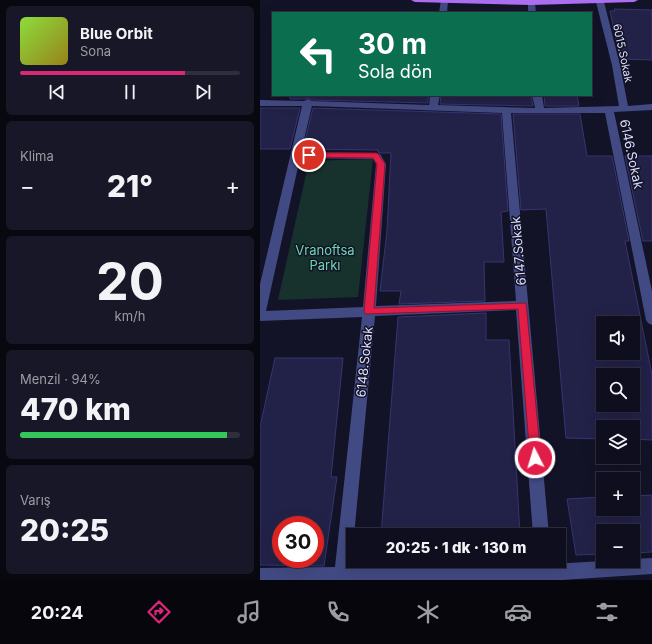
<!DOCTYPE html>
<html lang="tr">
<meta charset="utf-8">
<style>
body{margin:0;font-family:Inter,sans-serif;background:#171727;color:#f1f3f6;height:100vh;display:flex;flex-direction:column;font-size:15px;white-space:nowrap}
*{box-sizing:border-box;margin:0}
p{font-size:13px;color:#9b9ca4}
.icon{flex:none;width:22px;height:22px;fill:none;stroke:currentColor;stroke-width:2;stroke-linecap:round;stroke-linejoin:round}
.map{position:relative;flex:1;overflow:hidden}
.sheet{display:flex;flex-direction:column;gap:6px;padding:6px;background:#080810;width:260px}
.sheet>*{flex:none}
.hud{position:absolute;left:12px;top:12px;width:320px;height:84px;border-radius:0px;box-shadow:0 4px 16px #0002,0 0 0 1px #2e2e3c;background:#0b6e4f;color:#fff;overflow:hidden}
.fabs{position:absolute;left:336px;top:316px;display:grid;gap:8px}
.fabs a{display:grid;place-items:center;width:44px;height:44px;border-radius:0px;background:#0e0e1e;box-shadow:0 4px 16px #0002,0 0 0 1px #2e2e3c;font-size:20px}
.speed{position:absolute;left:12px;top:516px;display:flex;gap:8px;font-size:20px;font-weight:700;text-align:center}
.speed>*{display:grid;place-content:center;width:52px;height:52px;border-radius:50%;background:#0e0e1e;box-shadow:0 4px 16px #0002,0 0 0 1px #2e2e3c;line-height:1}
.speed .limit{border:6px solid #d22;background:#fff;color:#111}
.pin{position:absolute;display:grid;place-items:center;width:34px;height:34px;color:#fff;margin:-17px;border:2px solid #fff;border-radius:50%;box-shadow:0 1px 4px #0007}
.me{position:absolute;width:44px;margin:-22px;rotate:355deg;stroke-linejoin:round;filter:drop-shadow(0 0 3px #0008)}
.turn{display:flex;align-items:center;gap:14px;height:84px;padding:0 20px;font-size:18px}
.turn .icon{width:52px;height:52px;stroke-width:2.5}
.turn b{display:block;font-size:28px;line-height:34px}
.big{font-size:30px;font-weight:800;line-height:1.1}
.sheet .tile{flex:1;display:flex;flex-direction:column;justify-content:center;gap:6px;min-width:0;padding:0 14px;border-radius:6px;background:#171727}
.sheet .dial{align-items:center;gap:0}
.dial b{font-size:52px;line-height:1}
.song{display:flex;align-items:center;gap:12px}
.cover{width:48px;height:48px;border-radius:6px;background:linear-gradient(135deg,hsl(90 70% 55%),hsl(50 70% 35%))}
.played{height:4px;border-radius:2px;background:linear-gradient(90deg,#db2777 75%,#2e2e3c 75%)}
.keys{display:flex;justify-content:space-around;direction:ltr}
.heat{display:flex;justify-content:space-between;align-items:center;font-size:22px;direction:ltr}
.charge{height:6px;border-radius:3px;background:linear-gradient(90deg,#34c759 94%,#2e2e3c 0)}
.trip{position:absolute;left:86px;top:528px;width:220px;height:40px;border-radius:0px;background:#0e0e1e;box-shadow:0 4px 16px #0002,0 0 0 1px #2e2e3c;font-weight:800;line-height:40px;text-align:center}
.tabs{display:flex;height:64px;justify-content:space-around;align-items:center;background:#06060c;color:#9b9ca4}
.tabs .icon{width:28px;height:28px}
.tabs .selected{color:#db2777}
.tabs b{font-size:18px;color:#f1f3f6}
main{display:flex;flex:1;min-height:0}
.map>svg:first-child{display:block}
.green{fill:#17322d}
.building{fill:#222148;stroke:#373571;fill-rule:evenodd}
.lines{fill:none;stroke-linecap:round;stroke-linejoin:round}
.minor{fill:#424a83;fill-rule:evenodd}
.major{fill:#ac6ff2;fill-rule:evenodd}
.route{fill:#e11d48;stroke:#92132f}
.labels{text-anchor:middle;stroke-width:3;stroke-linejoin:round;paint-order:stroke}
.far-street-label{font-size:11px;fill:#dddffc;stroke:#131328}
.street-label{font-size:13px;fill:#dddffc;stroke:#131328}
.park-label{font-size:13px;fill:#6fd6ac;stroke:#131328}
</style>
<main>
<section class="sheet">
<div class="tile">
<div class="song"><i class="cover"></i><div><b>Blue Orbit</b><p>Sona</p></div></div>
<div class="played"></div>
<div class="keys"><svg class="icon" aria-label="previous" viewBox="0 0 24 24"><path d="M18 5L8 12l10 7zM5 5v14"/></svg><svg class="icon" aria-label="pause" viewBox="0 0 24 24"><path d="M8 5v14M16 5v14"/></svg><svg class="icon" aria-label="next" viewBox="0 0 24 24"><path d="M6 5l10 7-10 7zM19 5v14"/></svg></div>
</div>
<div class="tile"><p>Klima</p>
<div class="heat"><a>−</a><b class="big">21°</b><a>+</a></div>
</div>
<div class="tile dial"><b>20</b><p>km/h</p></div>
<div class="tile"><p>Menzil · 94%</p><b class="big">470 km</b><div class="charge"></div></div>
<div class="tile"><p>Varış</p><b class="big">20:25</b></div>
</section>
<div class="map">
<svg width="392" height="580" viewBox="0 0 392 580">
<rect width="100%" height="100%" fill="#131328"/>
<!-- green -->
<path class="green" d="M113,159l-15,138 -80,3 31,-139z"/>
<!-- building -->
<g class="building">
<path d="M354,9l38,1v50l-32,-1 -10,-48h5z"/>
<path d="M30,95h138v8l-116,-3 -3,-2 -5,1h-14z"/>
<path d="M181,95h90l2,11 -93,-2z"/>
<path d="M284,95h33l2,11h-34z"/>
<path d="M0,108h40l-10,41h-30z"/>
<path d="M53,108l188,6 7,97 -7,1 3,50h-20l1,39 -86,3 2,-13h-21l7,-60 4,-78h-10l-3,-1v-2l-75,-1z"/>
<path d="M253,114h67l7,42h25l17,85h-4l27,134v65l-19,-1v-12h-30v12l-37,-1 -20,-229 -25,1zM343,323h30v30h-30zM343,375h30v30h-30z"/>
<path d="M365,156h27v85h-9z"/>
<path d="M226,313v27h23l11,195h-139l17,-218z"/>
<path d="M15,358h68l-12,119h6l-13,89 -64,-1v-138zM21,525h34v34h-34z"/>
<path d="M392,495v57l-19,1v-22h-30v23l-27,1 -9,-56 36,-2v12h30v-13z"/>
<path d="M119,561h143v3l-143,-1z"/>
</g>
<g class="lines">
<!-- minor -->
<g class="minor">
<path d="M181,0l7,1 -1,12h-8z"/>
<path d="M337,0h4l3,2 16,63 8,41 24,-2v6l-38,2 38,179v34l-4,-2 -2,-3 -41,-207h-94l38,422h-16l-17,-225 -141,6 -24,251 61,2 123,-4v-4h16v3l53,-3h29v-2l19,-1v16l-90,6h-302v-12l75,-1 27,-250 -102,4v-37l42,-178h-42v-6l44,1 4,-2 4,2 117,4 1,-10h10l-2,10 97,3 -3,-13h10l2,13 75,-2 -7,-41 -16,-63zM52,106l190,7 14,188 -140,5 10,-142 -6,-10 -4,-1 -75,-1zM40,158l73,1 3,5 -13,143 -97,4z"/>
<path d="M268,1h3l4,2 1,10h-8z"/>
</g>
<!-- major -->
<path class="major" d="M151,0h227l-4,2 -103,3 -116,-3z"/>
</g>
<!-- route -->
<path class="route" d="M49,153h67l2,1 7,10 -11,144 152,-5 15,155 -2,4 -4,1 -4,-1 -1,-4 -12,-149 -152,5 -2,-2 13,-148 -4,-6 -67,-1v-3z"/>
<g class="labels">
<!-- far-street labels -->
<g class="far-street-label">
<text transform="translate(363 53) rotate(78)" y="4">6015.Sokak</text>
</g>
<!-- street labels -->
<g class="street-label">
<text transform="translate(372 154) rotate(78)" y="5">6146.Sokak</text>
<text transform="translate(258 251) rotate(-95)" y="5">6147.Sokak</text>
<text transform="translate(104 362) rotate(-84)" y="5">6148.Sokak</text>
</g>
<!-- park labels -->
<g class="park-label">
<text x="65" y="255">Vranoftsa<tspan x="65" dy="15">Parkı</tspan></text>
</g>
</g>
</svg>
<div class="fabs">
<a><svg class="icon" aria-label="sound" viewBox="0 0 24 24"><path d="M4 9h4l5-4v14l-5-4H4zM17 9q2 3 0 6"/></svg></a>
<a><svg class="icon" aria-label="search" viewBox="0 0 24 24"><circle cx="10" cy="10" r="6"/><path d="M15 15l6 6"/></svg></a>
<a><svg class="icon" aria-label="layers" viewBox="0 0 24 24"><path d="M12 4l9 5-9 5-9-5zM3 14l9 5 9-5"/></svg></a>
<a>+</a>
<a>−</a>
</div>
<div class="speed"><div class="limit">30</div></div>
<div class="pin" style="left:49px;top:155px;background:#d93025"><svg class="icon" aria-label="arrive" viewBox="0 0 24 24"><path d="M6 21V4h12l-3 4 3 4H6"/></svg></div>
<svg class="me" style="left:275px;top:458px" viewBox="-20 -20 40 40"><circle r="17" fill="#e11d48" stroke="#fff" stroke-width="3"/><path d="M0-11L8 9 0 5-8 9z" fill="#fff"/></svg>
<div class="trip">20:25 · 1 dk · 130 m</div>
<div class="hud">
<div class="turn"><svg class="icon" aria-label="left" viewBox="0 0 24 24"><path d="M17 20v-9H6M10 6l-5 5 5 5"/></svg><div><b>30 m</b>Sola dön</div></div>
</div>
</div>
</main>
<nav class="tabs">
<b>20:24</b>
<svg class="icon selected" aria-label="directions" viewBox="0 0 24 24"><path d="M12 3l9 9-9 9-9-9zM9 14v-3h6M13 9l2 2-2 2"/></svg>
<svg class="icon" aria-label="music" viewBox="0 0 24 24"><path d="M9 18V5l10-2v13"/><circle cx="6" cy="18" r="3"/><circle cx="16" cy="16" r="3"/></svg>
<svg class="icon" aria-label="phone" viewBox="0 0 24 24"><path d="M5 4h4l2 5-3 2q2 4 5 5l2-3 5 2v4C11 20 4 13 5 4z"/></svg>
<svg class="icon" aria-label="climate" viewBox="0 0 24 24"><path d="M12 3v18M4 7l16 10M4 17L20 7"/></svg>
<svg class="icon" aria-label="car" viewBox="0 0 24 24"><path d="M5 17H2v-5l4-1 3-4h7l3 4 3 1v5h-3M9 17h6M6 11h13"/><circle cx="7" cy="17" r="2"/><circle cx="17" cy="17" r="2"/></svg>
<svg class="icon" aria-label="filters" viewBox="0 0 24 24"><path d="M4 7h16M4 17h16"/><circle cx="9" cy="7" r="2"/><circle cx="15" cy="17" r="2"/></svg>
</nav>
